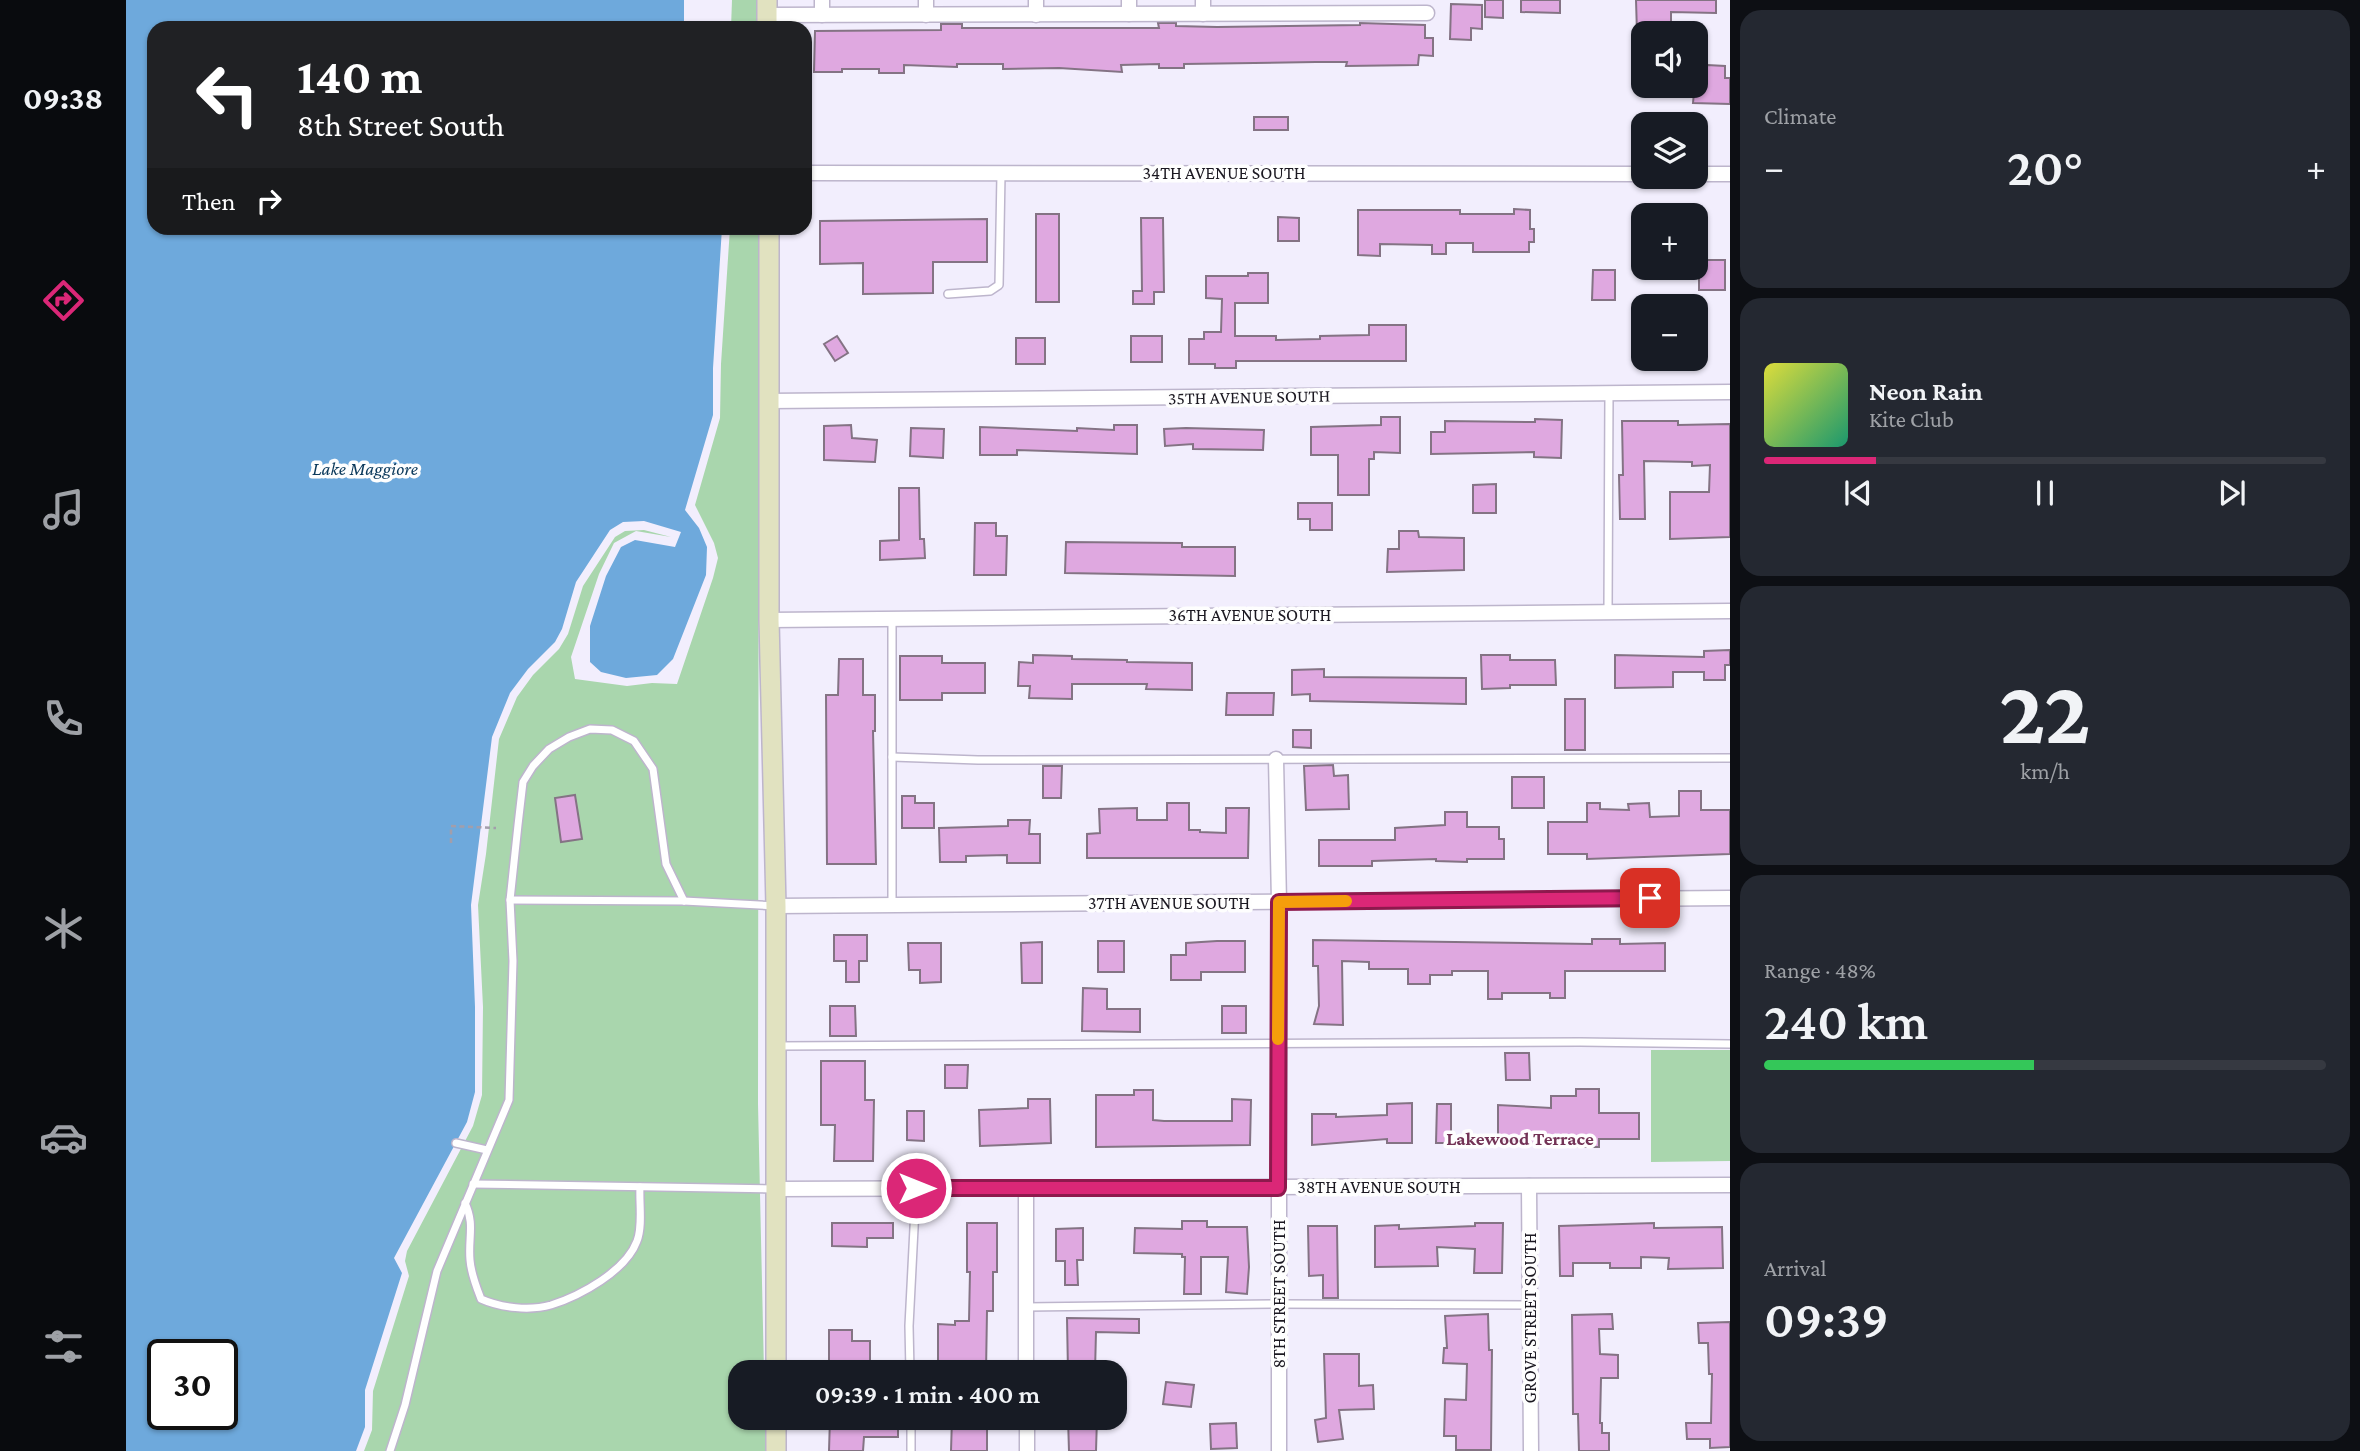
<!DOCTYPE html>
<meta charset="utf-8">
<style>
body{margin:0;font-family:"Crimson Pro",serif;background:#242831;color:#f1f3f6;height:100vh;display:flex;flex-direction:column;font-size:26px;white-space:nowrap}
*{box-sizing:border-box;margin:0}
p{font-size:23px;color:#9ea1a6}
.icon{flex:none;width:38px;height:38px;fill:none;stroke:currentColor;stroke-width:2;stroke-linecap:round;stroke-linejoin:round}
.map{position:relative;flex:1;overflow:hidden}
.side{display:flex;flex-direction:column;gap:10px;padding:10px;background:#0d0f14;width:630px}
.side>*{flex:none}
.top-card{position:absolute;left:21px;top:21px;width:665px;height:214px;border-radius:21px;box-shadow:0 2px 5px #0004;background:#202124;color:#fff;overflow:hidden}
.controls{position:absolute;left:1505px;top:21px;display:grid;gap:14px}
.controls a{display:grid;place-items:center;width:77px;height:77px;border-radius:14px;background:#171b24;box-shadow:0 2px 5px #0004;font-size:35px}
.speed{position:absolute;left:21px;top:1339px;display:flex;gap:14px;font-size:35px;font-weight:700;text-align:center}
.speed>*{display:grid;place-content:center;width:91px;height:91px;border-radius:50%;background:#171b24;box-shadow:0 2px 5px #0004;line-height:1}
.speed .limit{border:4px solid #111;border-radius:10px;background:#fff;color:#111}
.pin{position:absolute;display:grid;place-items:center;width:60px;height:60px;color:#fff;margin:-30px;border-radius:14px;box-shadow:0 4px 10px #0006}
.me{position:absolute;width:77px;margin:-38px;rotate:90deg;stroke-linejoin:round;filter:drop-shadow(0 0 5px #0008)}
.turn{display:flex;align-items:center;gap:24px;height:147px;padding:0 35px;font-size:32px}
.turn .icon{width:91px;height:91px;stroke-width:2.5}
.turn b{display:block;font-size:49px;line-height:60px}
.then{display:flex;align-items:center;height:66px;padding:0 35px;background:#0003;gap:14px;font-size:26px}
.big{font-size:52px;font-weight:600;line-height:1.1}
.side .card{flex:1;display:flex;flex-direction:column;justify-content:center;gap:10px;min-width:0;padding:0 24px;border-radius:21px;background:#242831}
.side .dial{align-items:center;gap:0}
.dial b{font-size:91px;line-height:1}
.song{display:flex;align-items:center;gap:21px}
.cover{width:84px;height:84px;border-radius:10px;background:linear-gradient(135deg,hsl(60 70% 55%),hsl(160 70% 35%))}
.played{height:7px;border-radius:4px;background:linear-gradient(90deg,#db2777 20%,#363941 20%)}
.keys{display:flex;justify-content:space-around;direction:ltr}
.heat{display:flex;justify-content:space-between;align-items:center;font-size:38px;direction:ltr}
.charge{height:10px;border-radius:5px;background:linear-gradient(90deg,#34c759 48%,#363941 0)}
.trip{position:absolute;left:602px;top:1360px;width:399px;height:70px;border-radius:21px;background:#171b24;box-shadow:0 2px 5px #0004;font-weight:600;line-height:70px;text-align:center}
main{display:flex;flex:1;min-height:0}
.dock{display:flex;flex-direction:column;width:126px;justify-content:space-around;align-items:center;background:#090b0e;color:#9ea1a6}
.dock .icon{width:49px;height:49px}
.dock .selected{color:#db2777}
.dock b{font-size:32px;color:#f1f3f6}
.map>svg:first-child{display:block}
.green{fill:#a9d6ad}
.water{fill:#6ea9dc;fill-rule:evenodd}
.building{fill:#dfa8e0;stroke:#847384;stroke-width:2}
.lines{fill:none;stroke-linecap:round;stroke-linejoin:round}
.lane-casing{stroke:#bdb5cc;stroke-width:10}
.street-casing{stroke:#bdb5cc;stroke-width:17}
.secondary-casing{stroke:#bdb5cc;stroke-width:22}
.path{stroke:#a29eab;stroke-width:2.5;stroke-dasharray:5 3.5;stroke-linecap:butt}
.lane{stroke:#fff;stroke-width:7}
.street{stroke:#fff;stroke-width:14}
.secondary{stroke:#e1e2c0;stroke-width:19}
.route-casing{stroke:#8e194d;stroke-width:18}
.route{stroke:#db2777;stroke-width:12}
.slow{stroke:#f59e0b;stroke-width:12}
.labels{text-anchor:middle;stroke-width:7;stroke-linejoin:round;paint-order:stroke}
.street-label{font-size:18px;fill:#1b1821;stroke:#fefefe}
.water-label{font-size:19px;font-style:italic;fill:#0b395b;stroke:#fefefe}
.neighbourhood-label{font-size:19px;font-weight:bold;fill:#733356;stroke:#fefefe}
</style>
<main>
<nav class="dock">
<b>09:38</b>
<svg class="icon selected" aria-label="directions" viewBox="0 0 24 24"><path d="M12 3l9 9-9 9-9-9zM9 14v-3h6M13 9l2 2-2 2"/></svg>
<svg class="icon" aria-label="music" viewBox="0 0 24 24"><path d="M9 18V5l10-2v13"/><circle cx="6" cy="18" r="3"/><circle cx="16" cy="16" r="3"/></svg>
<svg class="icon" aria-label="phone" viewBox="0 0 24 24"><path d="M5 4h4l2 5-3 2q2 4 5 5l2-3 5 2v4C11 20 4 13 5 4z"/></svg>
<svg class="icon" aria-label="climate" viewBox="0 0 24 24"><path d="M12 3v18M4 7l16 10M4 17L20 7"/></svg>
<svg class="icon" aria-label="car" viewBox="0 0 24 24"><path d="M5 17H2v-5l4-1 3-4h7l3 4 3 1v5h-3M9 17h6M6 11h13"/><circle cx="7" cy="17" r="2"/><circle cx="17" cy="17" r="2"/></svg>
<svg class="icon" aria-label="filters" viewBox="0 0 24 24"><path d="M4 7h16M4 17h16"/><circle cx="9" cy="7" r="2"/><circle cx="15" cy="17" r="2"/></svg>
</nav>
<div class="map">
<svg width="1604" height="1451" viewBox="0 0 1604 1451">
<rect width="100%" height="100%" fill="#f2eefd"/>
<!-- green -->
<g class="green">
<path d="M606,0h26l1,28h-28z"/>
<path d="M604,228h29l-1,876 6,268h-24v46h26v33h-402l8,-21 1,-39 36,-115 -4,-15 2,-10 66,-125 9,-31 1,-88 -5,-102 8,-51 13,-115 18,-42 16,-22 26,-26 9,-15 15,-48 32,-49 10,-6 19,-1 27,7 -35,-6 -22,12 -15,31 -28,83 4,22 52,7 25,-3 25,1 36,-106 5,-20 -4,-15 -19,-38 25,-87 1,-54z"/>
<path d="M1525,1050h79v111l-79,1z"/>
</g>
<!-- water -->
<path class="water" d="M0,0h558v28h-530v200h568l-9,140v47l-28,95 14,18 8,19 -1,28 -33,84 -16,16 -31,3 -25,-6 -11,-10v-36l16,-50 15,-29 14,-7 40,7 6,-15 -37,-11 -21,1 -13,8 -34,52 -14,47 -7,13 -27,27 -18,24 -18,44 -21,168 4,102v85l-8,30 -73,136 8,15 -37,117v37l-9,24h-230zM37,1354h59v60h-59z"/>
<!-- building -->
<g class="building">
<path d="M1359,0h18v18l-18,-1z"/>
<path d="M1395,0h39v13l-39,-1z"/>
<path d="M1510,0h80v13l-45,-1v21h-34z"/>
<path d="M1325,4l31,1v24l-11,-1v12l-21,-1z"/>
<path d="M1032,23h18v3l41,1 143,-2v-2l65,2v13h8v18l-14,-1 -1,10 -72,1 1,-4h-31l-132,2v4h-25v-4l-38,1 1,7 -63,-4 -56,1v-5h-46v3l-53,-2v8h-25v-4h-37v3h-28l1,-41 126,-1v-6h21v4h197z"/>
<path d="M1581,65l18,1v12h5v26l-37,-1 3,-31h10z"/>
<rect x="1128" y="117" width="34" height="13"/>
<path d="M1388,209l16,1v19h4v13h-5v10h-56v-9h-27v11h-14v-9l-52,-1v12l-22,-1v-45h102v4h54z"/>
<rect x="910" y="214" width="23" height="88"/>
<path d="M1152,217l21,1v23h-21z"/>
<path d="M1015,218h22l1,74h-10v12h-21v-13h9z"/>
<path d="M861,219v43h-54v31l-70,1v-31l-43,1v-43z"/>
<rect x="1573" y="260" width="26" height="30"/>
<path d="M1467,270h22v30h-23z"/>
<path d="M1122,273h20v30h-33v33h41v4l44,-1v-3l49,-1v-10h37v36h-170v7h-21v-4h-26v-25h15v-7h17l1,-33 -16,-1v-22h42z"/>
<path d="M711,336l11,17 -13,8 -11,-17z"/>
<rect x="1005" y="336" width="31" height="26"/>
<rect x="890" y="338" width="29" height="26"/>
<path d="M1255,417h19v36l-26,-1v7h-5v36h-31v-40h-27v-28l70,-2z"/>
<path d="M1409,419l27,1 -1,38 -27,-1v-5l-103,2v-22h14v-11l90,1z"/>
<path d="M1496,421h56v4l52,-1v113l-60,2v-47h39l1,-27 -18,1v-4l-48,-1 1,58h-25l-1,-44h4z"/>
<path d="M725,425l1,13 25,2 -2,22 -51,-2v-34z"/>
<path d="M988,425h23v29l-120,-4v5h-37v-28l97,4v-3l37,2z"/>
<path d="M785,428l33,1 -1,29 -33,-2z"/>
<path d="M1060,428l78,2 -1,20 -70,-1v-5l-28,2 -1,-17z"/>
<path d="M1370,484v29h-23v-28z"/>
<path d="M773,488h20l1,51h4l1,19 -45,2v-19l19,-1z"/>
<path d="M1172,503h34v27h-22v-11h-12z"/>
<path d="M849,523h21v13h11l-1,39h-32z"/>
<path d="M1273,531h19l1,6 45,1v32l-77,2 1,-23h11z"/>
<path d="M940,542l116,1v4h53v29l-170,-3z"/>
<path d="M1604,650v15h-5v15h-21v-8h-31v15l-58,1v-33l89,2v-6z"/>
<path d="M907,655l39,1v3l55,1v2l65,1v27l-46,-1 1,-5h-75v15l-43,-1 1,-12h-12l1,-24 14,1z"/>
<path d="M1355,655h29v5h45l1,25h-46v3l-28,1z"/>
<path d="M774,656h42v7h43v30h-43v7h-42z"/>
<path d="M713,659h24v36h12v36h-2l3,133h-49l-1,-169h12z"/>
<path d="M1198,669v8l142,1v26l-156,-3v-7l-18,1v-25z"/>
<path d="M1101,693h47l-1,22h-47z"/>
<rect x="1439" y="699" width="20" height="51"/>
<path d="M1167,730h18v18l-18,-1z"/>
<path d="M1207,765l1,11 14,-1 1,34 -43,1 -2,-44z"/>
<path d="M917,766h19l-1,32h-18z"/>
<rect x="1386" y="777" width="32" height="31"/>
<path d="M1553,791h22v19h29v44l-143,5v-5h-39v-32h39v-19h13v6l29,1 -1,-6 21,-1 1,14 29,-1z"/>
<path d="M449,795l7,44 -21,3 -6,-44z"/>
<path d="M776,796h13v7h19v25h-32z"/>
<path d="M1041,803h22v27h11v2l26,1v-25h23l-1,50h-161v-24l13,-1 -1,-24 38,-1v12h30z"/>
<path d="M1319,812h22v15h32v12h5v20h-37v3l-31,-1v-2l-64,2v5h-53v-26h76v-12l50,-3z"/>
<path d="M882,820h22l-1,14h11v29h-33v-8l-41,1v6h-26l-1,-34 69,-2z"/>
<path d="M708,935h33v26h-8v21h-13v-21h-12z"/>
<path d="M1466,939h28v5l45,-1v28h-100v27h-15v-5h-48v6h-14v-28h-36v4h-22v9h-22v-15h-39v-7l-27,-1 1,64 -29,-1 5,-18 -1,-40h-5v-26l279,4z"/>
<rect x="972" y="941" width="26" height="31"/>
<path d="M1091,941h28v31h-44v8h-30v-25h15v-12z"/>
<path d="M916,942v41h-20l-1,-40z"/>
<path d="M782,943h33v39l-21,1v-13h-11z"/>
<path d="M957,988l24,1v20h33v23l-58,-1z"/>
<path d="M704,1006h25l1,30h-26z"/>
<rect x="1096" y="1006" width="24" height="27"/>
<path d="M1379,1053h24l1,27h-24z"/>
<path d="M695,1061h44v39h9l-1,61h-39l1,-36h-14z"/>
<path d="M819,1065h23l-1,23h-22z"/>
<path d="M1450,1089h23v24h40v26h-40v8h-23v-5l-78,2v-39l53,3v-12h25z"/>
<path d="M1008,1090h19v30l11,1h68v-22l19,1 -1,45 -154,2v-52h38z"/>
<path d="M902,1099h22l1,44 -71,3 -1,-36 49,-2z"/>
<path d="M1286,1103v40h-25v-4l-75,6v-31h24v3l51,-2v-11z"/>
<path d="M1311,1104h14v39h-15z"/>
<path d="M781,1111h17v30l-17,-1z"/>
<path d="M1056,1221h25v6h40l2,40 -2,27 -21,-2 2,-35h-27v37h-17l1,-37h-3v-3l-48,-1 1,-25 47,1z"/>
<path d="M706,1223h61v15h-26v9l-35,-1z"/>
<path d="M841,1223h30v49h-4v39h-6l-1,61h-36v-6h-12v-42l17,1v-4h14l1,-49h-3z"/>
<path d="M1349,1223h28l-1,50h-28l1,-24 -38,-2 1,19 -63,1v-41l24,-1v4l76,-3z"/>
<path d="M1528,1223v5l68,-1 1,41 -55,1 1,-11 -28,-1v11h-31v-5h-37v13h-13l-1,-50z"/>
<path d="M1182,1226h29l1,72h-15v-23l-14,1z"/>
<path d="M957,1228v32h-6l1,25h-13v-24h-9v-32z"/>
<path d="M1362,1314l1,36h3l-1,100h-35v-14h-12l1,-37 21,1 1,-36 -24,-1 1,-15h3l-2,-32z"/>
<path d="M1486,1314l1,15h-14l1,25 18,1v23h-17l-1,45h2v10h7v18h-30l-1,-37h-5l-1,-99z"/>
<path d="M941,1318l72,1v14l-43,-1 -1,40h-27z"/>
<path d="M1604,1322v125l-20,1v-9h-23l-1,-16h25l1,-49h-3l-1,-31h-9l-1,-20z"/>
<path d="M703,1330h23v11h18v31h-41z"/>
<path d="M1198,1354h35v32l14,-1 1,24 -35,1 4,29 -25,3 -3,-22 11,-2z"/>
<path d="M1040,1382l28,3 -3,22 -28,-3z"/>
<path d="M704,1418h68v19h-34l-1,14h-34z"/>
<path d="M826,1418h35v33h-36z"/>
<path d="M942,1418h29l-1,33h-27z"/>
<path d="M1110,1423l1,25 -26,1 -1,-25z"/>
</g>
<g class="lines">
<!-- lane casing -->
<g class="lane-casing">
<g id="lane">
<path d="M822,294l42,-3 9,-6 2,-111"/>
<path d="M1482,612l1,-219"/>
<path d="M766,618v287"/>
<path d="M766,757l86,3 752,-2"/>
<path d="M384,900l174,1 92,5"/>
<path d="M653,1046l801,-4 150,2"/>
<path d="M330,1143l31,7"/>
<path d="M347,1184l301,5"/>
<path d="M339,1203c10,21 3,35 5,57 1,14 6,26 11,39 20,9 49,12 70,6 29,-9 75,-34 86,-64 6,-15 2,-38 3,-54"/>
<path d="M900,1307l253,-3 250,1"/>
<path d="M784,1372l-1,-46 7,-137"/>
<path d="M264,1451l15,-46 32,-134 72,-171 4,-139 -3,-61 8,-75 5,-43 10,-16 16,-17 20,-12 21,-8 22,1 22,11 19,28 13,95 18,37"/>
<path d="M785,1451v-33"/>
</g>
</g>
<!-- street casing -->
<g class="street-casing">
<g id="street">
<path d="M696,0v15"/>
<path d="M800,0v15"/>
<path d="M910,0v15"/>
<path d="M1003,0v14"/>
<path d="M1077,0v14"/>
<path d="M641,15l660,-2"/>
<path d="M679,173l838,1"/>
<path d="M1570,174h34"/>
<path d="M642,401l962,-9"/>
<path d="M643,620l961,-9"/>
<path d="M1150,759l3,143v549"/>
<path d="M650,906l954,-8"/>
<path d="M1403,1186l2,265"/>
<path d="M900,1188v184"/>
<path d="M651,1189l953,-4"/>
<path d="M901,1418v33"/>
</g>
</g>
<!-- secondary casing -->
<g class="secondary-casing">
<g id="secondary">
<path d="M641,0v28"/>
<path d="M643,228v392l7,286v466"/>
<path d="M650,1451v-33"/>
</g>
</g>
<!-- path -->
<path class="path" d="M325,843v-17l45,2"/>
<!-- lane -->
<use href="#lane" class="lane"/>
<!-- street -->
<use href="#street" class="street"/>
<!-- secondary -->
<use href="#secondary" class="secondary"/>
</g>
<g class="lines">
<!-- route casing -->
<g class="route-casing">
<path id="route" d="M790,1188h362l1,-286 371,-4"/>
</g>
<!-- route -->
<use href="#route" class="route"/>
<!-- slow -->
<path class="slow" d="M1152,1039l1,-137 67,-1"/>
</g>
<g class="labels">
<!-- street labels -->
<g class="street-label">
<text x="1098" y="179">34TH AVENUE SOUTH</text>
<text transform="translate(1123 397) rotate(-1)" y="6">35TH AVENUE SOUTH</text>
<text x="1124" y="621">36TH AVENUE SOUTH</text>
<text x="1043" y="909">37TH AVENUE SOUTH</text>
<text x="1253" y="1193">38TH AVENUE SOUTH</text>
<text transform="translate(1153 1294) rotate(-90)" y="6">8TH STREET SOUTH</text>
<text transform="translate(1404 1318) rotate(-90)" y="6">GROVE STREET SOUTH</text>
</g>
<!-- water labels -->
<g class="water-label">
<text x="239" y="475">Lake Maggiore</text>
</g>
<!-- neighbourhood labels -->
<g class="neighbourhood-label">
<text x="1394" y="1145">Lakewood Terrace</text>
</g>
</g>
</svg>
<div class="controls">
<a><svg class="icon" aria-label="sound" viewBox="0 0 24 24"><path d="M4 9h4l5-4v14l-5-4H4zM17 9q2 3 0 6"/></svg></a>
<a><svg class="icon" aria-label="layers" viewBox="0 0 24 24"><path d="M12 4l9 5-9 5-9-5zM3 14l9 5 9-5"/></svg></a>
<a>+</a>
<a>−</a>
</div>
<div class="speed"><div class="limit">30</div></div>
<div class="pin" style="left:1524px;top:898px;background:#d93025"><svg class="icon" aria-label="arrive" viewBox="0 0 24 24"><path d="M6 21V4h12l-3 4 3 4H6"/></svg></div>
<svg class="me" style="left:790px;top:1188px" viewBox="-20 -20 40 40"><circle r="17" fill="#db2777" stroke="#fff" stroke-width="3"/><path d="M0-11L8 9 0 5-8 9z" fill="#fff"/></svg>
<div class="trip">09:39 · 1 min · 400 m</div>
<div class="top-card">
<div class="turn"><svg class="icon" aria-label="left" viewBox="0 0 24 24"><path d="M17 20v-9H6M10 6l-5 5 5 5"/></svg><div><b>140 m</b>8th Street South</div></div>
<div class="then">Then<svg class="icon" aria-label="right" viewBox="0 0 24 24"><path d="M7 20v-9h11M14 6l5 5-5 5"/></svg></div>
</div>
</div>
<section class="side">
<div class="card"><p>Climate</p>
<div class="heat"><a>−</a><b class="big">20°</b><a>+</a></div>
</div>
<div class="card">
<div class="song"><i class="cover"></i><div><b>Neon Rain</b><p>Kite Club</p></div></div>
<div class="played"></div>
<div class="keys"><svg class="icon" aria-label="previous" viewBox="0 0 24 24"><path d="M18 5L8 12l10 7zM5 5v14"/></svg><svg class="icon" aria-label="pause" viewBox="0 0 24 24"><path d="M8 5v14M16 5v14"/></svg><svg class="icon" aria-label="next" viewBox="0 0 24 24"><path d="M6 5l10 7-10 7zM19 5v14"/></svg></div>
</div>
<div class="card dial"><b>22</b><p>km/h</p></div>
<div class="card"><p>Range · 48%</p><b class="big">240 km</b><div class="charge"></div></div>
<div class="card"><p>Arrival</p><b class="big">09:39</b></div>
</section>
</main>
